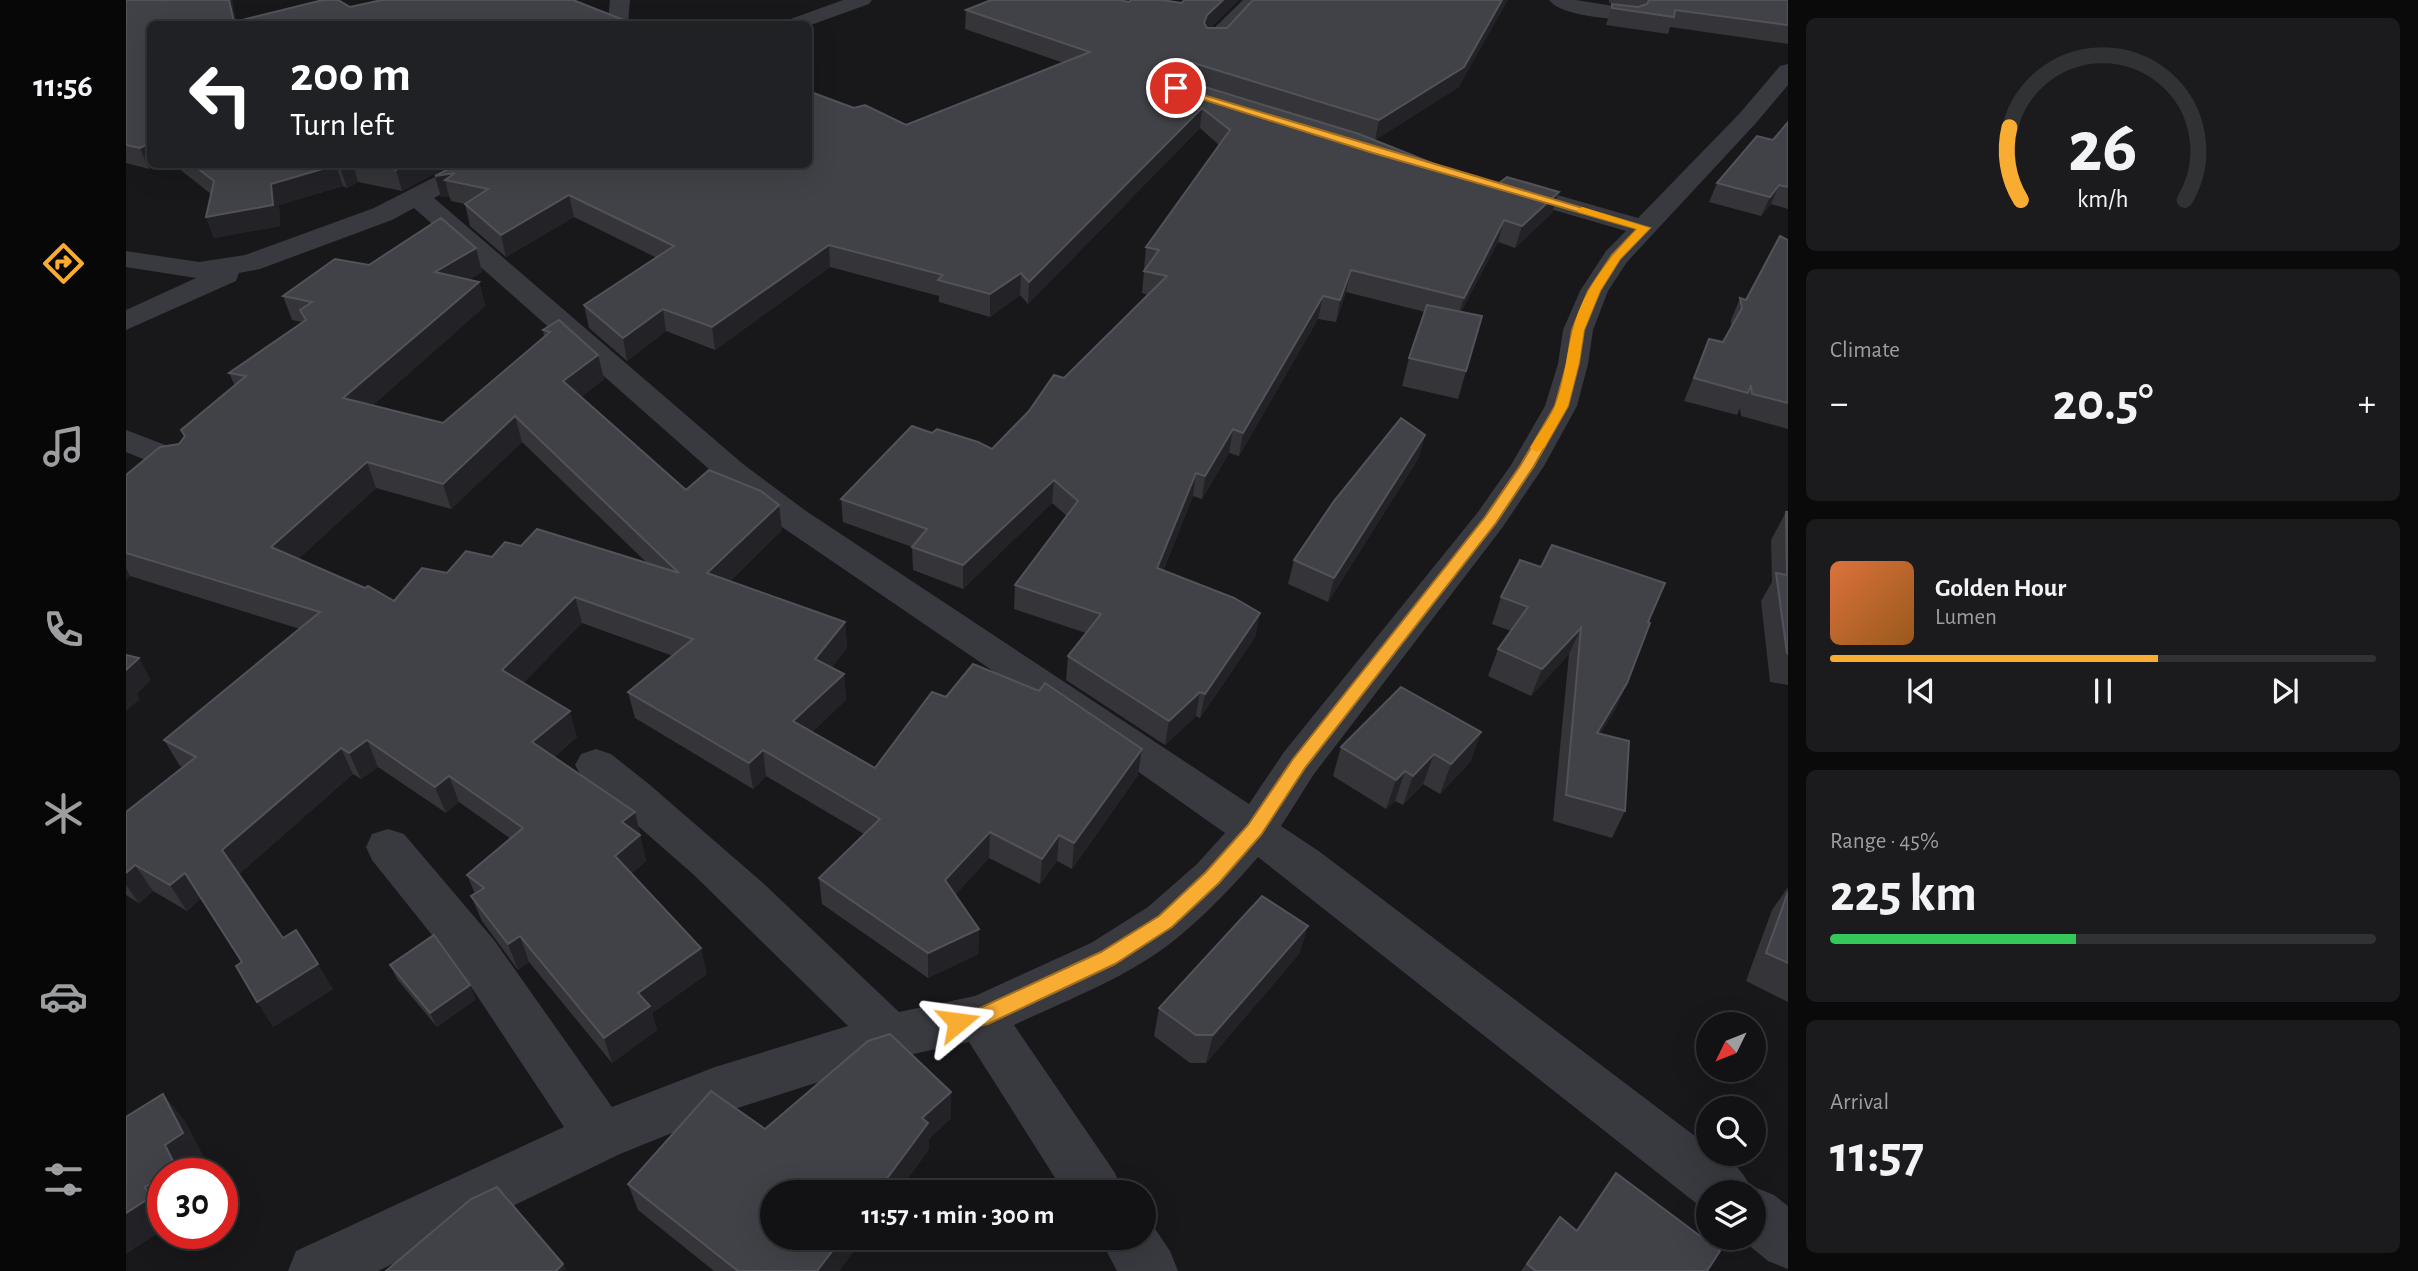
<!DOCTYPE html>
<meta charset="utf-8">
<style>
body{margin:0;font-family:"Alegreya Sans",sans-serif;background:#1b1b1d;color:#f1f3f6;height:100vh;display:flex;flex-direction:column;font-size:26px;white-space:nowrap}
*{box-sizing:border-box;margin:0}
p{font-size:23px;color:#9c9ea0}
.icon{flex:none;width:38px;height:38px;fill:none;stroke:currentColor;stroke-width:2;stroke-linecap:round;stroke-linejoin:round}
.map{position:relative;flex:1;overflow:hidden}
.sheet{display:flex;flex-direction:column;gap:18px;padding:18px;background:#0a0a0b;width:630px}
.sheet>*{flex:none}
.hud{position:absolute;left:21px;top:21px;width:665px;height:147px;border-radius:10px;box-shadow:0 7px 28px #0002,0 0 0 2px #313234;background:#202124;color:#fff;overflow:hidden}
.needle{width:46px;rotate:227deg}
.tools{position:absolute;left:1570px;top:1012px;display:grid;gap:14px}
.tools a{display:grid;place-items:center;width:70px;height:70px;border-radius:50%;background:#121214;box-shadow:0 7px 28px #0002,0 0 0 2px #313234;font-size:35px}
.speed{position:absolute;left:21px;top:1158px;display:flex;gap:14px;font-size:35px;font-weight:700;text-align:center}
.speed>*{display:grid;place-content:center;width:91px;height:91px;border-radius:50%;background:#121214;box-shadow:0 7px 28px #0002,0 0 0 2px #313234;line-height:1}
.speed .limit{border:10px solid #d22;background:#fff;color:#111}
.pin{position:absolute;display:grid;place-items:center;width:60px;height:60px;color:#fff;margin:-30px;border:4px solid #fff;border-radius:50%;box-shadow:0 2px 7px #0007}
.me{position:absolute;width:77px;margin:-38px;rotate:74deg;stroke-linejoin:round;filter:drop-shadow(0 0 5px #0008)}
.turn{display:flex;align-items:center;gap:24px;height:147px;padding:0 28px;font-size:32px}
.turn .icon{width:91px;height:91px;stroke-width:2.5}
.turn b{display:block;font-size:49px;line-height:60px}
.big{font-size:52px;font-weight:600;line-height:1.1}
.sheet .widget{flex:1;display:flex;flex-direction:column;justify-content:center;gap:10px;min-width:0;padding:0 24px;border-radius:10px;background:#1b1b1d}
.sheet .dial{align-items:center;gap:0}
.dial svg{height:182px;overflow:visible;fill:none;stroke:#313234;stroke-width:7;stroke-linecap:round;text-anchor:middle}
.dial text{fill:#f1f3f6;stroke:none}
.song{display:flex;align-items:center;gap:21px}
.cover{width:84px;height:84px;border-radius:10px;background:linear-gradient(135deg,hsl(20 70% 55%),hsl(30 70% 35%))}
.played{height:7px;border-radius:4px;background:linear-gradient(90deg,#f9ac32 60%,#313234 60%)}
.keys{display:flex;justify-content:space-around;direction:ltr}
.heat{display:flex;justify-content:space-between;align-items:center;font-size:38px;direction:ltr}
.charge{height:10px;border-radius:5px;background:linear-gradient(90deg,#34c759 45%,#313234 0)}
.trip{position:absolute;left:634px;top:1180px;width:396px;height:70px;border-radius:35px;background:#121214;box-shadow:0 7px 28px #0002,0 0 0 2px #313234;font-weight:600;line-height:70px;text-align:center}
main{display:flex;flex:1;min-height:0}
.dock{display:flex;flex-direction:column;width:126px;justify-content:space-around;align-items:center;background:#070708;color:#9c9ea0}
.dock .icon{width:49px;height:49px}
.dock .on{color:#f9ac32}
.dock b{font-size:32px;color:#f1f3f6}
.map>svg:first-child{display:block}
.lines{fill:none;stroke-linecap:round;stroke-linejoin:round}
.minor{fill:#393a40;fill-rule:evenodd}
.wall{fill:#343439;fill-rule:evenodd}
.shaded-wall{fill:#232327}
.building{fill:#414247;stroke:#515359;stroke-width:2;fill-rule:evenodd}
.route{fill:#f9ac32;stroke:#a27020;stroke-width:2}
.slow{fill:#f59e0b}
</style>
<main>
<nav class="dock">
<b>11:56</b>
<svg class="icon on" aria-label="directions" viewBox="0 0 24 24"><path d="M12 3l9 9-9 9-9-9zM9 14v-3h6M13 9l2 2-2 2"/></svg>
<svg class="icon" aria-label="music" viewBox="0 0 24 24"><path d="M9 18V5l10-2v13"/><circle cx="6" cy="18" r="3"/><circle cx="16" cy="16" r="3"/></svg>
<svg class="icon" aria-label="phone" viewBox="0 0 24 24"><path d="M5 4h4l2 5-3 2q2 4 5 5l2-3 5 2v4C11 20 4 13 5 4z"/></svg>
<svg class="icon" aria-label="climate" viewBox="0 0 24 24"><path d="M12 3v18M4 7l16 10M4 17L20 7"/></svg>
<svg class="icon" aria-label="car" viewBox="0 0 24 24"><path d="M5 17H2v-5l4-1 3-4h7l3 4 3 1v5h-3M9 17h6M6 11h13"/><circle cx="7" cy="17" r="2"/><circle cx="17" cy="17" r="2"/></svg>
<svg class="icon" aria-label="filters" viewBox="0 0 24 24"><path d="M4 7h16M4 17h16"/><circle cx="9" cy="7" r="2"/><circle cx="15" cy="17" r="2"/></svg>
</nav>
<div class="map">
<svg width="1662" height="1271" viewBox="0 0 1662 1271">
<rect width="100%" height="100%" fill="#18181b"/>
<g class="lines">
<!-- minor -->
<g class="minor">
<path d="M484,0h20l-2,24h-20z"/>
<path d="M717,0h29l-3,4 -61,22 -23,-2 3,-4z"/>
<path d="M1117,0h21l-41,45h-16l-3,-5 3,-5z"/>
<path d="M1423,0h27l56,9 7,2 3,4 -3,4 -7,2c-21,-3 -70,-4 -83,-21z"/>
<path d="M1662,64v21l-32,38 -129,139 -19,29 -15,39 -5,34 -11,42 -33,60 -42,62 -188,246 -33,52 39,26 388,294v7c20,0 35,18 43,35l3,-1 20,8 14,11v63l-20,-8 -29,-24h15v-45h-46v20l-2,-1 -448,-354c-23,27 -48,53 -75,76 -48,42 -112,65 -169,92l101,148 8,19h-59l-95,-150 -79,17 -171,55 -99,40 -242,117h-90l8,-20 268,-124 -104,-157 -88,-110 -6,-13 6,-13 16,-5 16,5 90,106 118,167 103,-40 133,-41 -154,-151 -113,-99 -6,-11 6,-11 15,-5 15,5 39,31 113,98 136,129 76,-16 116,-53 57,-36 49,-43 28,-31 -150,-106 -293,-200 -63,-49 -305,-270 -22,12 -132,49 -21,4 -3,8 -110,49v-20l70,-32 -70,-11v-16l73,11 46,-7 129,-47 86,-44h32l-3,5 -55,29 309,266 63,47 443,293 35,-52 194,-240 33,-47 34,-59 13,-42 5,-34 17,-39 26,-40 20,-20 -130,-38 -4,-5 4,-5 9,-3 133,38 102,-105 40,-47z"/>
<path d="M0,430l63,24 5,7 -5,7 -12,3 -12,-3 -39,-16z"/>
<path d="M1017,1216l4,1 23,34 8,20h-61l-18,-34h44z"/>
</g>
</g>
<!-- wall -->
<g class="wall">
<path d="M0,0h106l4,22 114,-15 284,17h-484l-1,145 -23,-6z"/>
<path d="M1483,0h179v44l-118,-17 -2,7 -62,-9 6,-21 9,1 -12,-2z"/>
<path d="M840,10l245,18 248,59 -84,53 -8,-3 90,36 41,11 61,8 -7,21 -37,35 -17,-6 -37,70 21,4 -24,83 -56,-13 7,-28 16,-46 -79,-20 -10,30 -18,-3 -79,137 -10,-3 -27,46 -9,-3 -30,75 97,42 -5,24 -55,81 -4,-2 -31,29 -99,-65 2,-24 18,-23 -72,-24 1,-24 52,-69 -15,-13 -89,86 -50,-19 -1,-23 -69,-25 -2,-23 91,-66 60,16 156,-154 -6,-2 2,-22 1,-2h-1l2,-22 73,-102 -19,-17 -172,176 -8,-9 -30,22 -51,-15v-6l-109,-29 -115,83 -49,-19 -39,30 -38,-33 -5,-23 73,-47 -83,-41 -68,40 -36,-31 -5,-22 -14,-3 -2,-5 -8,1 -6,-21 419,-68 52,17 158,-62 -99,-34z"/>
<path d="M1662,122v87l-17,-5 -10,12 -52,-14 8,-19 56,-43z"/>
<path d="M47,164h280l-51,27 -44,-9 -11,6 -4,-2 -64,19 1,21 -66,12 -8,-21 5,-23z"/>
<path d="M1662,240v189l-47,-13 -1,-8 -3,7 -53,-14 25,-62 14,3 8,-15v-7l9,-22 6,2z"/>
<path d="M350,248l6,24 -13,7 10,3 6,24 -112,99 70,18 101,-86 -1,-7 16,-10 39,35 6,24 -23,18 105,93 96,40 -52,51 115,41 2,26 -15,19 12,7 2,26 -34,32 63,36 263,7 -66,94 -15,-8 -17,23 -51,-26 -34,37 24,34 -1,25 -50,24 -106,-74 -3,-26 45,-44 -98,-58 -13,13 -118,-71 -7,-26 45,-36 -91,-33 -59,60 54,54 -23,20 81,55 11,49 -15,13 76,100 -55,39 5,17 -45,33 -83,-101 -11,8 -36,-49 -11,-25 4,-2 -8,-19 44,-36 -52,-37 -13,11 -68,-46 -17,12 -8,-5 -114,100 44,64 50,51 -60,38 -31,-65 -41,-64 -14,13 -34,-20 -14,12 -13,-8v-83l57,-45 -3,-1 -16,-26 136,-111 -170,-53 -4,4v-105l53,-31 5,-8 -3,-6 54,-44 -6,-13 73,-51 -10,-2 -9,-24 86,-31zM396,442l125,121 -126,-17 -74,27 -53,28 -96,-42 78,-71 75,21z"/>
<path d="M1299,435l-7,24 -90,143 -40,-18 6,-24z"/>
<path d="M1660,512h2v173l-18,-3 -9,-81 11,-19 -1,-42z"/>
<path d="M1375,597l147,25 -21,61 -12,27 -15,24 25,77 -13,27 -59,-17 16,-167 -38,42 -43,-20 10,-27 13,-18 -19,-7z"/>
<path d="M1355,732l-11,30 -30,32 -17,-10 -20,21 -8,-4 -9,8 -53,-33 8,-29z"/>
<path d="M1662,887v115l-42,-21 26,-71z"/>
<path d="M1182,926l-9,28 -93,109h-16l-36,-27 5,-28z"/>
<path d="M264,965l86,34 -39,28 -40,-48z"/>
<path d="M825,1118l-22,21v10l-31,43h-126v45h92l-25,34h-125l-76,-61 -10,-26 137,-55z"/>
<path d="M1490,1173l91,98h-186l39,-54 16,13z"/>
</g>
<!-- shaded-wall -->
<g class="shaded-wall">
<path d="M103,0h3l5,24h-3z"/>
<path d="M1097,0h16l-34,34 -1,-11 3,-8z"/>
<path d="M1376,0h6l-49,87 -84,53 4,-20z"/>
<path d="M1044,61l-2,19 -3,-13z"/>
<path d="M1076,108l-2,20 -172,176 1,-22z"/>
<path d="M24,143v21h7l-8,5 -9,-21z"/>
<path d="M219,164h8l5,18 -11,6 -7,-21z"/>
<path d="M281,164h46l-51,27 -6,-21z"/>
<path d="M210,165l7,21 -64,19 1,21 -66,12 -8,-21 65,-33z"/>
<path d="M329,173l-10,7 4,16 -8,1 -6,-21z"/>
<path d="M1653,185l-8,19 -10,12 9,-19z"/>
<path d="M1433,192l-7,21 -37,35 7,-22z"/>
<path d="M443,195l5,22 -68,40 -5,-22z"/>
<path d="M1378,220l-6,22 -41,78 7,-22z"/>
<path d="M703,245l1,22 -115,83 -3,-23z"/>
<path d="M350,248l6,24 -40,24 -7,-24z"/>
<path d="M1225,270l-5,22 -10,30 4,-22z"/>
<path d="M895,273l-1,22 -30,22v-23z"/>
<path d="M353,282l6,24 -132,117 -10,-25z"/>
<path d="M1197,296l-5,23 -79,137 4,-23z"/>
<path d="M537,309l3,22 -39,30 -4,-23z"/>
<path d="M472,355l6,24 -35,27 -6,-25z"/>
<path d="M389,416l7,26 -71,67 -8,-25z"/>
<path d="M1107,429l-4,24 -27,46 3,-23z"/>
<path d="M1299,435l-7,24 -90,143 6,-24z"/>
<path d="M241,462l9,26 -93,85 -12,-26z"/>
<path d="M1070,473l-3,23 -39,96 3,-24z"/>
<path d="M928,480l-2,23 -89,86v-24z"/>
<path d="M653,505l3,25 -71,69 -4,-26z"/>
<path d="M0,568l4,8 -4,4z"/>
<path d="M449,597l7,26 -72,73 -8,-26z"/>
<path d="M1134,613l-5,24 -55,81 5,-24z"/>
<path d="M719,622l2,26 -29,37 -3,-26z"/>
<path d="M1455,628l-12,26 -38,42 11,-27z"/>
<path d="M13,658l12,22 -14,14 3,5 -14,12v-41z"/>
<path d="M718,674l2,26 -50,47 -3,-26z"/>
<path d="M1501,683l-12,27 -30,49 12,-26z"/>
<path d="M1074,692l-4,24 -31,29 4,-24z"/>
<path d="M444,711l7,26 -37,31 -8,-26z"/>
<path d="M1355,732l-11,30 -30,32 11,-30z"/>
<path d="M241,740l11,27 -17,12 -12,-26z"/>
<path d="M215,748l12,26 -115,101 -16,-25z"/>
<path d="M1016,749l-4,26 -66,94 2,-26z"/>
<path d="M637,750l3,26 -13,13 -4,-26z"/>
<path d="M1308,754l-11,30 -20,21 10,-29z"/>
<path d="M1279,771l-10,30 -9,8 10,-29z"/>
<path d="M323,776l10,26 -13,11 -11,-26z"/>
<path d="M509,812l11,49 -24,21 -7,-26 7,-34z"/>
<path d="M864,832l-1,26 -44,48v-26z"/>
<path d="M933,835l-2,26 -17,23 2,-25z"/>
<path d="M9,865l18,26 -14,12 -13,-18v-12z"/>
<path d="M59,873l16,25 -14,13 -17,-26z"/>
<path d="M1182,926l-9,28 -93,109 7,-28z"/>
<path d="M853,929l-1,25 -50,24v-25z"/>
<path d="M394,936l9,26 -11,8 -10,-26z"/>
<path d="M575,948l6,26 -55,39 5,17 -45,33 -8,-25 34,-45z"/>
<path d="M192,964l15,25 -60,38 -16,-25z"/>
<path d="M344,985l6,14 -39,28 -7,-14z"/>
<path d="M825,1092v26l-22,21v10l-31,43h-21l45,-74z"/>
<path d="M37,1094l22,27 20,38 -17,12 1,3h-24v-29z"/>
<path d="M37,1176v54l-37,24v-41l19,-26z"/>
<path d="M717,1237h21l-25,34h-22z"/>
<path d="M437,1264l4,7h-11z"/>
</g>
<!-- building -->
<g class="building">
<path d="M0,0h103l5,22 89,-22h15l12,7 32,-7h191l61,24h-484v119l-10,5 -14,-3z"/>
<path d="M865,0h129l9,2 2,-2h31l19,3 4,-3h38l-16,15 -3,8 3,5h20l26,-28h249l-38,67 -85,53 -192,-59h-17l-5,6 4,9 190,58 98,39 41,11 9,-7 52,15 -37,34 -18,-6 -40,78 -113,-28 -11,30 -17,-4 -80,137 -10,-4 -28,47 -9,-3 -39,95 77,30 26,15 -55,81 -5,-2 -31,29 -101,-65 33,-42 -86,-29 63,-84 -24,-21 -91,85 -51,-18 15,-18 -86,-30 71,-73 20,7 5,-4 41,13 14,7 37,-38 25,-36 10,3 103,-102 -23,-5 15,-21 -13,-3 84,-117 -28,-22 -173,174 -8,-9 -31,21 -52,-14 5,-5 -114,-30 -117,82 -49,-18 -40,29 -39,-33 90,-59 -105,-51 -68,40 -36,-31 23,-15 -43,-9 10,-7 -20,3 23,-12h350v-73l46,17 11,-3 41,20 184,-73 -124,-42z"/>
<path d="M1523,0h139v25l-113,-15 -1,7 -62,-9v-4l26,3 9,-3z"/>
<path d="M1662,122v65l-9,-2 -9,12 -53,-14 40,-47 16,4z"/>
<path d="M66,164h153l-5,3 -4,-2 -65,19 2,21 -67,12 8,-36z"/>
<path d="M243,164h38l-11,6z"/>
<path d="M315,218l35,30 -41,24 44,10 -136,116 100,25 107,-91 -7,-2 16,-10 39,35 -35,26 123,109 23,-20 52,21 18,14 -72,68 138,49 -30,37 29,15 -51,47 82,47 57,-76 14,5 27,-33 66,27 6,-8 97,66 -68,94 -15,-8 -17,24 -52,-27 -45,48 34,49 -51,24 -109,-75 61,-59 -117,-69 -14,13 -121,-71 65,-53 -118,-42 -73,73 68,41 -38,31 103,70 -13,10 18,13 -25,21 86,92 -63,45 12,13 -46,32 -84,-102 -12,8 -37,-48 13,-8 -17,-13 56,-47 -74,-52 -14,11 -68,-47 -18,13 -8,-5 -119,102 61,88 13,-8 22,34 -61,38 -21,-36 6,-4 -57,-89 -15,12 -35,-20 -9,8v-61l70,-55 -32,-17 156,-128 -194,-59v-78l34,-28 19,-3 6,-8 -4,-6 65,-54 -17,-3 77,-53 -6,-10 12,-8 -29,-6 52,-37 34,6zM389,416l164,157 -142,-44 -16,17 -16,-4 -13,15 -26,-6 -19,22 -25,-5 -28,33 -26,-15 -3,2 -94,-41 96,-85 76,22z"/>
<path d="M1654,236l8,4v163l-36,-9 -1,-9 -3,8 -54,-15 15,-39 14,3 19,-34 -2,-10 6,2z"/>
<path d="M1301,305l55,11 -16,55 -57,-13z"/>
<path d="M1275,418l24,17 -91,143 -40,-18 40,-59z"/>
<path d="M1660,512h2v142l-1,-1 -11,-80 11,2z"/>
<path d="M1426,545l113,38 -17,39 2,1 -23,60 -30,50 32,8 -4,70 -59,-16 15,-167 -39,41 -44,-20 30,-42 -27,-10 19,-37 21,7z"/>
<path d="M0,655l13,3 -13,12z"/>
<path d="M1275,687l80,45 -30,32 -17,-10 -21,22 -8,-5 -9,9 -55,-33z"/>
<path d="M1662,892v71l-22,-10z"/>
<path d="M1136,896l46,30 -95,109h-17l-37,-27z"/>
<path d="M308,935l36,50 -40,28 -40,-48z"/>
<path d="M764,1034l61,58 -29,26 6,5 -51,69h-105v45h71l-26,34h-79l-110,-87 83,-93 54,38 103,-88z"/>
<path d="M37,1094l20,39 -18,12 11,22 -11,7h-2v2l-18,11 6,10 -25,16v-96z"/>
<path d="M1490,1173l104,78 -13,20h-171l-9,-7 33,-47 17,14z"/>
<path d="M371,1187l66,77 -7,7h-170l85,-72z"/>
</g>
<!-- route -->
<path class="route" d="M1047,86l477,142 -30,31 -20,32 -16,39 -5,33 -11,43 -34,60 -38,57 -191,245 -44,67 -42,48 -47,44 -57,37 -127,60 -30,7 -7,-3 -3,-6 3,-7 27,-6 123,-57 58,-36 47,-44 42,-47 45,-66 192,-242 35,-51 35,-60 12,-43 5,-33 16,-39 24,-36 25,-26 -264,-76 -200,-63z"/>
<!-- slow -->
<path class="slow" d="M1456,207l68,21 -30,31 -20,32 -16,39 -5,33 -11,43 -24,42 -7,4 -7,-4c8,-14 19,-28 25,-42 9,-23 11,-49 17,-73 9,-41 37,-75 65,-104l-59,-17 -1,-2z"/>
</svg>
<div class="tools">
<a><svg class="needle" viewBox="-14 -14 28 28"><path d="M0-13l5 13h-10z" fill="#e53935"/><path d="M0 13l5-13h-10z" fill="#9c9ea0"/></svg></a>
<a><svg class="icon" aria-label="search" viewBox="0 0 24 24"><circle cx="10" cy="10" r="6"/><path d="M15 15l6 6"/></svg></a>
<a><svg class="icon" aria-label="layers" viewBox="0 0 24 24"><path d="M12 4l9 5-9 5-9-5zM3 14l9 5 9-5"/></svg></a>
</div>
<div class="speed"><div class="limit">30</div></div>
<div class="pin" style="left:1050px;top:88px;background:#d93025"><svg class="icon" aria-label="arrive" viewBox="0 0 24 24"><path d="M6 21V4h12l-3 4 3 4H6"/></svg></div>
<svg class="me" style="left:832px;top:1022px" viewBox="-20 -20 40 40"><path d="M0-17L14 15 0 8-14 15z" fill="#f9ac32" stroke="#fff" stroke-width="4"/></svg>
<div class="trip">11:57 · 1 min · 300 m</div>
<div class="hud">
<div class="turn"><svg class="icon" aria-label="left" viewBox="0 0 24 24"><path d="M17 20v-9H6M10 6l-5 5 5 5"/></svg><div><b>200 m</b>Turn left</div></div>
</div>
</div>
<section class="sheet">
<div class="widget dial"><svg viewBox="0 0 100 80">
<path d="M14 69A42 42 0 1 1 86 69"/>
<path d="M14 69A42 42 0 0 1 9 37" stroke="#f9ac32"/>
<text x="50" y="56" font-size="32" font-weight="700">26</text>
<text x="50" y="72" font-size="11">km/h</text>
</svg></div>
<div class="widget"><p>Climate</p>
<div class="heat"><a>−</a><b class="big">20.5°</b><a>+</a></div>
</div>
<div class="widget">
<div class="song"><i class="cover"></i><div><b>Golden Hour</b><p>Lumen</p></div></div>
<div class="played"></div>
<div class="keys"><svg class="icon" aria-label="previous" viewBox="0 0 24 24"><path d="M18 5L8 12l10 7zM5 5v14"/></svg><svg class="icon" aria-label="pause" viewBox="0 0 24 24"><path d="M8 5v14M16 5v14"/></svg><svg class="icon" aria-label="next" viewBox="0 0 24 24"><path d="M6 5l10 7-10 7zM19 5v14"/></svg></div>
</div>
<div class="widget"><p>Range · 45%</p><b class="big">225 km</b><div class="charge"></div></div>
<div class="widget"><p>Arrival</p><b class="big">11:57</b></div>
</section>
</main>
